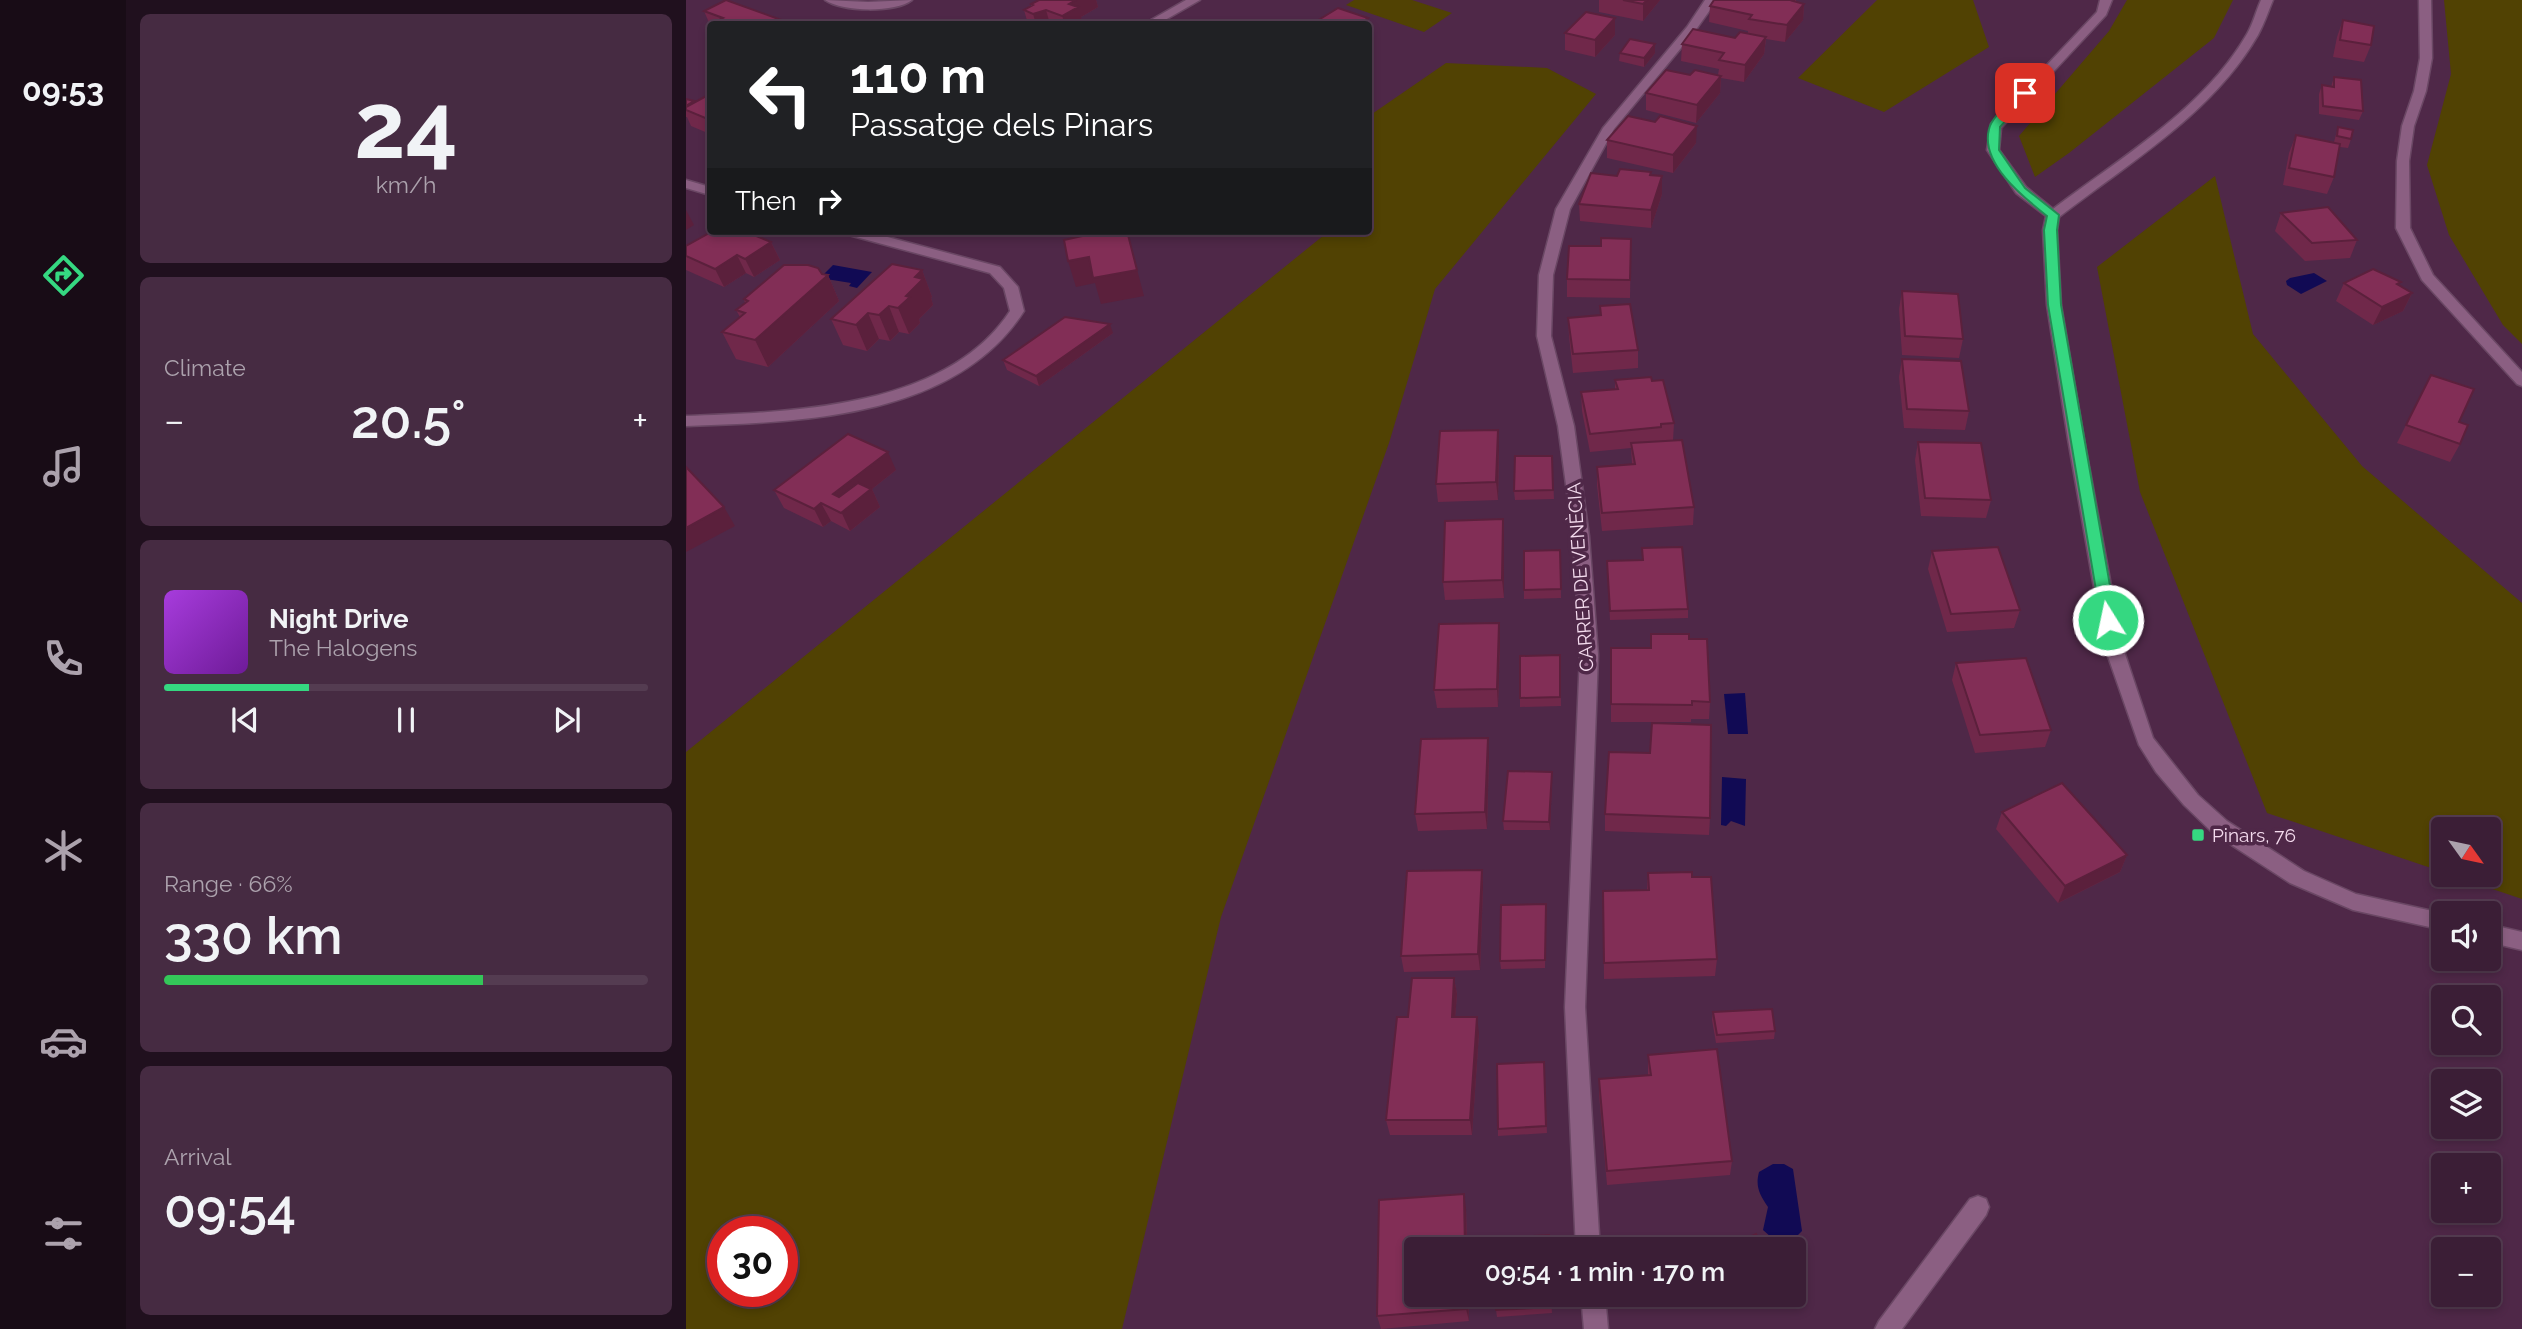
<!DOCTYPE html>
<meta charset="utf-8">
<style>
body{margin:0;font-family:Raleway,sans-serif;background:#462b42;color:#f1f3f6;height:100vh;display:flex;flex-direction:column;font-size:26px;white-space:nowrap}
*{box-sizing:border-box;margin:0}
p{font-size:23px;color:#aca2ad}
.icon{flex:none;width:38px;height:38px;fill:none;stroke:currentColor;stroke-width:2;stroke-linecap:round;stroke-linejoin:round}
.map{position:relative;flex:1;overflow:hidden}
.sheet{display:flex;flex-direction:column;gap:14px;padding:14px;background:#20101e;width:560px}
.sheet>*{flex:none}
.banner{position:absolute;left:21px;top:21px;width:665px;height:214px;border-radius:7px;box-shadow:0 4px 10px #0003,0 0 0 2px #543c51;background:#202124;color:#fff;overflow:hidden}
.needle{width:46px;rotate:123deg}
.tools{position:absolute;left:1745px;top:817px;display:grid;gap:14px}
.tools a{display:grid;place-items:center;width:70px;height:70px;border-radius:7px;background:#3b1e36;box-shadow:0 4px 10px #0003,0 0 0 2px #543c51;font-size:35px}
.speed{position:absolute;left:21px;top:1216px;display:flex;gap:14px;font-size:35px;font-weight:700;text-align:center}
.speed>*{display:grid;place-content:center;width:91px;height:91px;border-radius:50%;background:#3b1e36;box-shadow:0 4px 10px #0003,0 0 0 2px #543c51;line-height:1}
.speed .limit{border:10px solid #d22;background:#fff;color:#111}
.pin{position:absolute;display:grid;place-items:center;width:60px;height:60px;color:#fff;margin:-30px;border-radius:14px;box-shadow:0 4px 10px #0006}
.me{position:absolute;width:77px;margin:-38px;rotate:350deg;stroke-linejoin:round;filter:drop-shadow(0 0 5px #0008)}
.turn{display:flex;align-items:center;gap:24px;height:147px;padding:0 28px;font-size:32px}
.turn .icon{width:91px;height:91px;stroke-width:2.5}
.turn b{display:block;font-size:49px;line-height:60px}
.then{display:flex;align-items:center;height:66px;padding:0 28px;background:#0003;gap:14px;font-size:26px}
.big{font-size:52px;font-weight:600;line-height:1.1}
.sheet .widget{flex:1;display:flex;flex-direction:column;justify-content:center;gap:10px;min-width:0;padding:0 24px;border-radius:10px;background:#462b42}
.sheet .dial{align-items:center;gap:0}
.dial b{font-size:91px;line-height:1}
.song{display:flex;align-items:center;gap:21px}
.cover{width:84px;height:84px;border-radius:10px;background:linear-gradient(135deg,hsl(280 70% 55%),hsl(280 70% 35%))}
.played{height:7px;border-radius:4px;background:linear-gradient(90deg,#35d881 30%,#543c51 30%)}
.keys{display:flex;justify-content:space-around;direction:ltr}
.heat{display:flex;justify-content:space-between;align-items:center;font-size:38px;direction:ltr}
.charge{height:10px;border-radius:5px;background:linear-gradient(90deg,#34c759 66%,#543c51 0)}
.trip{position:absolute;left:718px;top:1237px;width:402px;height:70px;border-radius:7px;background:#3b1e36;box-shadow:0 4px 10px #0003,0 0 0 2px #543c51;font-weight:600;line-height:70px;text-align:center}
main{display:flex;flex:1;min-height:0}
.tab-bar{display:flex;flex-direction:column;width:126px;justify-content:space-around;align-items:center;background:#180c16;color:#aca2ad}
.tab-bar .icon{width:49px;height:49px}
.tab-bar .on{color:#35d881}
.tab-bar b{font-size:32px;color:#f1f3f6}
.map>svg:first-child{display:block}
.green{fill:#514203;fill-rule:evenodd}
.water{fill:#110a54}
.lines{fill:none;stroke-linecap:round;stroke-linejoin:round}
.service-casing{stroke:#6a4764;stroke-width:3}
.minor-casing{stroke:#6a4764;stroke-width:3}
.service{fill:#8b5f82;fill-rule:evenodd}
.minor{fill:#8b5f82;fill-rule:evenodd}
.wall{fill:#70284a}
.shaded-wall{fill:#5b203c}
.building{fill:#822e56;stroke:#5b203c;stroke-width:2}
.route{fill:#35d881;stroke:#228c54;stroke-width:2}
.poi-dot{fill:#35d881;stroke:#4f2848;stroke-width:2.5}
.labels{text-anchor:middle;stroke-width:7;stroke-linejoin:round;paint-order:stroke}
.street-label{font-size:19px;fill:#f4dbee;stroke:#4f2848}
.poi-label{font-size:19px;fill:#f4dbee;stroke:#4f2848;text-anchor:start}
</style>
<main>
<nav class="tab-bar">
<b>09:53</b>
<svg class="icon on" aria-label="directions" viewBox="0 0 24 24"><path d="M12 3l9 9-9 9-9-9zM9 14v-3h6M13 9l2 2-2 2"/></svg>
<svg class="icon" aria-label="music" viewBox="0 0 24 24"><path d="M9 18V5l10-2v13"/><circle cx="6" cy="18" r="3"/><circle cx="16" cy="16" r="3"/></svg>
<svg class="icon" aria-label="phone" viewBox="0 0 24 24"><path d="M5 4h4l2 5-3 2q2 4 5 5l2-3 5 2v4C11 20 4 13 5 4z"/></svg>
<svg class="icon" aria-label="climate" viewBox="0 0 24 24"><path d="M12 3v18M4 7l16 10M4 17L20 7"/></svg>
<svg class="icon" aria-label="car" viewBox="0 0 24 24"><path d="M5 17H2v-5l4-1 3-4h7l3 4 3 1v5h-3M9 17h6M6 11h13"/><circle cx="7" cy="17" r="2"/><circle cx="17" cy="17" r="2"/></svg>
<svg class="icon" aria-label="filters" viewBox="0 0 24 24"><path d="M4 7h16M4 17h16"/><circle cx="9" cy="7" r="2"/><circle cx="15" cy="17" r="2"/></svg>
</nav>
<section class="sheet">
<div class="widget dial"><b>24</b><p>km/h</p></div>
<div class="widget"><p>Climate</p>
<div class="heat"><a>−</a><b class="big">20.5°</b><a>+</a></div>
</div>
<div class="widget">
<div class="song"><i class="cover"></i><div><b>Night Drive</b><p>The Halogens</p></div></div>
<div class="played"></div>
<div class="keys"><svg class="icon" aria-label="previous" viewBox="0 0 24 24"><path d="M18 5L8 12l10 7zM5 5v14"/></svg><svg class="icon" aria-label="pause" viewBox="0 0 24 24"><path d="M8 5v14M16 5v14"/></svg><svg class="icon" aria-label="next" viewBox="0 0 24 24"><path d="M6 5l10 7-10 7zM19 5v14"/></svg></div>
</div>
<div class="widget"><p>Range · 66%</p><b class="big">330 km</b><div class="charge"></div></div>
<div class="widget"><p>Arrival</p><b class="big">09:54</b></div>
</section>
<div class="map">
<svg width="1836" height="1329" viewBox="0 0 1836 1329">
<rect width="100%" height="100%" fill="#4f2848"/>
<!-- green -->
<g class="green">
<path d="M668,0h58l40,13 -28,19 -78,-27z"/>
<path d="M1191,0h96l16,47 -105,65 -86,-34z"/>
<path d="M1441,0h106l-19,38 -145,115 -34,24 -16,-41 90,-105z"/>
<path d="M1758,0h78v344l-19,-19 -54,-90 -22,-70 24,-91z"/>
<path d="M760,63l101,5 49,26 -161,195 -46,154 -168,474 -99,412h-436v-577l643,-521h39l1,-115zM96,1232v60h-59v-60z"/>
<path d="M1529,176l38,158 109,132 160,137v296l-71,-24h37v-45h-45v42l-176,-59 -127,-321 -43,-225z"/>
</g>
<!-- water -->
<g class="water">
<path d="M147,265l39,7 -15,16 -8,-2 2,-3 -31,-5z"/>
<path d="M1628,273l13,8 -26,13 -14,-9 -1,-4 4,-3z"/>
<path d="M1059,693l3,41h-20l-4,-40z"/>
<path d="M1036,777l24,2 -1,47 -14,-5 -5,5 -5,-1z"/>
<path d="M1087,1164h11l9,5 9,62 -4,4 -27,2 -8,-7 5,-23c-8,-12 -13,-20 -9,-35z"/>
</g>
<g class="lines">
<!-- service casing -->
<g class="service-casing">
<path id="service" d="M1292,1196l8,3 3,8 -3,8 -84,114h-27l4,-8 91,-122z"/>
</g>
<!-- minor casing -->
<g class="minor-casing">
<g id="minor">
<path d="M139,0l43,2 44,-2c-17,13 -69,12 -87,0z"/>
<path d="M500,0h14l-42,24h-14z"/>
<path d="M1019,0h12l-22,31 -81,98 -44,80 -17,66 -2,61 23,90 15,110 9,119 -13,352 15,243h-24l-11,-243 15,-352 -7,-119 -15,-110 -21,-90 2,-61 17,-66 47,-81 84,-101z"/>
<path d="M1414,0h12l-6,15 -105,113 -2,22 27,37 27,22c67,-51 151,-100 194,-175 6,-10 9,-23 14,-34h12c-5,12 -9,24 -15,35 -45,78 -129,128 -199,182l-2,13 4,75 23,134 38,206 31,93 45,57 29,26 77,50 52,23 90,20h-3v16l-90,-20 -63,-27 -77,-50 -29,-28 -28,-33 -17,-27 -35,-100 -36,-206 -21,-134 -4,-75 3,-14 -30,-23 -29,-43 4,-26 106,-112z"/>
<path d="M1733,0h12l1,58 -6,33 -12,35 -5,35 1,67 23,47 89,97v14l-5,-2 -95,-104 -26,-52 1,-67 5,-35 12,-35 6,-33z"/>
<path d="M0,180l24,7v8l-24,-7z"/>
<path d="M157,231h22l135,36 18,20 6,24c-69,108 -224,111 -338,115v-10c105,-4 260,-7 324,-105l-6,-23 -14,-15 -145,-39z"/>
<path d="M1802,924l34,8v18l-34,-8z"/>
<path d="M895,1295h24l3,34h-24z"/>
</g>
</g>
<!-- service -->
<use href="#service" class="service"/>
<!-- minor -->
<use href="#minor" class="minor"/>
</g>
<!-- wall -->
<g class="wall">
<path d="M353,0h57l2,7 -17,10 1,7h-54l-4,-14 7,-4v-2z"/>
<path d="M913,0h61l-17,21 -44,-9z"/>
<path d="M1028,0h82v2l8,2 -1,16 -18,22 -19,-3 -2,15 -20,28 -23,-4 -1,15 -24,30 -50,-13v-17l44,-18h28l1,-6 -38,-8 1,-17 53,-6 13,-4v-3l-39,-9 1,-16z"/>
<path d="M18,11l81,13 -75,1z"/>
<path d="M929,18v17l-20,22 -30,-7v-17z"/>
<path d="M1657,20l28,25 -7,17 -31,-5 4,-20z"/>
<path d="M969,44v9l-11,14 -25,-6 1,-8z"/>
<path d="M1648,77l29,34 -4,9 -40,-6v-20l3,-9 9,2z"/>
<path d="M24,94v40l-19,-8 -4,-9h-1v-18l9,4z"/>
<path d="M1652,127l13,12 -3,9 -8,-1 -6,30 -7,17 -44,-9 6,-32 7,-18 38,7z"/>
<path d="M921,140l89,3 -23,30 -66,-15z"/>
<path d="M965,175l11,1v18l-11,34 -71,-7 -1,-17 38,-28z"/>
<path d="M1595,213l76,27 -7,18 -45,3 -30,-30z"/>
<path d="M945,239l-1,59 -63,-1v-18l34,-33z"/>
<path d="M85,242l9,18 -26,17 -8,-4 -22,14 -38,-17v-24z"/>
<path d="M236,270l10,27 -1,1 2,7 -14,14 1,4 -11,11 -10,-2 -9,9 -11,-2 -12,12 -24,-6 -12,-26z"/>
<path d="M136,274l6,1 11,26 -71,66 -32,-8 -14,-27 18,-15 -4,-7 9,-7 -1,-4z"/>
<path d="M1658,283l56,3 12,7 -9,18 -30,14 -37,-24z"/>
<path d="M1216,291l61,48 -4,19 -57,-3 -3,-46z"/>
<path d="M914,306l38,44v18l-65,5 -4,-37 -1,-18 32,-2z"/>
<path d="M427,333l-74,53 -32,-16 -4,-10z"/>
<path d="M1216,359l67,52 -4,19 -61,-2 -5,-51z"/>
<path d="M1745,375l29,69 -10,18 -53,-19z"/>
<path d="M929,380l37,1 22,42 -1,18 21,66 -1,18 -91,6 -5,-46v-18l35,-3 -1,-16 -41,4 -8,-41 -1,-19 34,-3z"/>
<path d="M1232,442l73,58 -5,18 -65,-2 -6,-56z"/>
<path d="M813,448l-1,52 -60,2 -2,-18z"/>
<path d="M866,456l2,43 -39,1 -1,-9z"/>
<path d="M210,470l-24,19 8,18 -30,24 -19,-10 -8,6 -39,-19 -10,-18z"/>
<path d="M817,519l1,18v61l-59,2 -2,-18z"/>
<path d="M956,548l46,61v9l-78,2 -3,-59 35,-1z"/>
<path d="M874,550l1,48 -37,1v-9z"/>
<path d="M1246,551l88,59 -6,18 -67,4 -19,-63z"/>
<path d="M965,634l38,5 21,63 -1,17h-18v3h-80v-74h39z"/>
<path d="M814,641l-2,66 -61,1 -3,-18z"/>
<path d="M874,655l1,51 -41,1v-9z"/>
<path d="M1270,663l95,67 -6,17 -70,6 -23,-73z"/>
<path d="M803,755l-2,74 -69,2 -3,-17z"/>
<path d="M866,781l-2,49h-46l-1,-9z"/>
<path d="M1316,812l125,43 -7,17 -62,31 -62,-74z"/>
<path d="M919,814l105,4 -1,17 -104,-4z"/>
<path d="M796,870l1,17 -3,83 -76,2 -3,-16z"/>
<path d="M962,873l44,4 25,82 -2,17 -111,3 -1,-88 44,-1z"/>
<path d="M860,913l-1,55 -44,1 -1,-8z"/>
<path d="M768,978l3,16 -2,23 24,16 -7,102h-82l-4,-15 22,-103z"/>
<path d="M1027,1012l62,19 -1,8 -58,4 -4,-23z"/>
<path d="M962,1055l84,106 -2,14 -123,10 -8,-91v-15l49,-4z"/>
<path d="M858,1062l3,71 -49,3v-7z"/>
<path d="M780,1208l3,113 -88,8 -4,-13z"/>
<path d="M865,1295l1,18 -55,4 -1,-7z"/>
</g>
<!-- shaded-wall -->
<g class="shaded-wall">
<path d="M390,0h20l2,7 -17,10 1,7h-17l-3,-8 7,-12z"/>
<path d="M961,0h13l-17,21v-17z"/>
<path d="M1118,4l-1,16 -18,22 2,-17z"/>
<path d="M360,10l4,14h-14l-3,-10z"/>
<path d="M682,18l2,17 -2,1v-12h-9z"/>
<path d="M929,18v17l-20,22v-17z"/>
<path d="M1080,37l-2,17 -20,28 1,-17z"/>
<path d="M969,44v9l-11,14v-9z"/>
<path d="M1035,76l-1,17 -24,30 1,-18z"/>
<path d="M1011,126l-1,17 -23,30v-18z"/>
<path d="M976,176v18l-11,34v-18z"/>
<path d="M0,210l8,15 -8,5z"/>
<path d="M441,231l17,65 -43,8 -6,-21 -19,4 -8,-26z"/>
<path d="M85,242l9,18 -26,17 -9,-18z"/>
<path d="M51,255l9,18 -22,14 -9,-18z"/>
<path d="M236,270l10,27 -1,1 2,7 -14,14 1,4 -11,11 -11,-26 8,-12 9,-19z"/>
<path d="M142,275l11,26 -71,66 -13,-27z"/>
<path d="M1726,293l-9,18 -30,14 9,-18z"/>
<path d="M203,306l10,26 -9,9 -11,-26z"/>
<path d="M182,313l11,26 -12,12 -11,-26z"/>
<path d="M424,324l3,9 -74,53 -3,-10z"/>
<path d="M812,430l1,18 -1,52 -2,-18z"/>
<path d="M202,452l8,18 -24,19 8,18 -30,24 -17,-37z"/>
<path d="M135,503l10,18 -8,6 -9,-18z"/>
<path d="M38,507l11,19 -49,26v-24z"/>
<path d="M817,519l1,18v61l-2,-18z"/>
<path d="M813,623l1,18 -2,66 -1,-18z"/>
<path d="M802,738l1,17 -2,74 -2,-17z"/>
<path d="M866,772v9l-2,49 -1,-8z"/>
<path d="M1441,855l-7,17 -62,31 7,-17z"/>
<path d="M796,870l1,17 -3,83 -2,-16z"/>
<path d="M768,978l3,16 -3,38 -2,-15z"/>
<path d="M791,1017l2,16 -7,102 -2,-15z"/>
<path d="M778,1194l2,14 1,42h-2z"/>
<path d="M780,1295h2l1,26 -3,-12z"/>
</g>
<!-- building -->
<g class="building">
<path d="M40,0l58,21 -6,3h-62l-3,-1 10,-5 -19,-7z"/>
<path d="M353,0h37l-7,4 9,3 -16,9 -16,-6 -13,4 -9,-4 9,-5 -2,-1z"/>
<path d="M937,0h24l-4,4z"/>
<path d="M1028,0h81l-2,1 11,3 -17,21 -38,-6 3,-4 -42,-9z"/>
<path d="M652,8l30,10 -9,6h-47z"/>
<path d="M900,12l29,6 -20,22 -30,-7z"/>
<path d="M1657,20l31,6 -3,19 -31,-5z"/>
<path d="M1007,29l42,9 5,-6 26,5 -21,28 -26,-5 5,-7 -42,-9z"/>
<path d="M944,39l25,5 -11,14 -24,-5z"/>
<path d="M980,70l24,5 5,-5 26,6 -24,29 -51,-12z"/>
<path d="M1648,77l27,3 2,31 -40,-5 -1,-21 12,2z"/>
<path d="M24,94v26l-24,-10v-3z"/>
<path d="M0,99l8,2 -8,5z"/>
<path d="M942,116l27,6 5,-6 37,10 -24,29 -66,-15z"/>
<path d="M1652,127l15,3 -2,9 -14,-3z"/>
<path d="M1610,135l44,9 -6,33 -45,-9z"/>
<path d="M934,169l31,3 -1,3 12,1 -11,34 -72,-6 12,-31 26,3z"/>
<path d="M1642,207l29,33 -45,3 -31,-30z"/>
<path d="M27,231h31l27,11 -26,17 -8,-4 -22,14 -29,-13v-10z"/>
<path d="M419,231h22l10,39 -44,8 -4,-21 -21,4 -4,-21z"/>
<path d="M915,238l30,1 -1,41 -63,-1 2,-33h32z"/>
<path d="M206,264l30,6 -7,7 8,2 -17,17 4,1 -12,11 -9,-2 -10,9 -11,-2 -12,12 -25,-6z"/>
<path d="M98,265h24l10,3 4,6 6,1 -73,65 -33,-8 23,-19 -9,-3 12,-9 -4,-2z"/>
<path d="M1687,269l28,13 -4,2 15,9 -30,14 -38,-24z"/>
<path d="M1216,291l56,3 5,45 -58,-3z"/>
<path d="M944,304l8,46 -65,4 -5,-36 33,-3 -1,-9z"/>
<path d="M379,317l45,7 -74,52 -33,-16z"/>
<path d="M1216,359l59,2 8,50 -62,-2z"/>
<path d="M1745,375l43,14 -15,33 9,3 -8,19 -54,-19z"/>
<path d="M965,377l1,4 11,-1 11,43 -13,1v3l-71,7 -9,-42 37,-3 -3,-9z"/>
<path d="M812,430l-2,52 -60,2 4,-53z"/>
<path d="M162,434l40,18 -55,42 6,3 19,-14 13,6 -30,24 -20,-10 -7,6 -40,-19z"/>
<path d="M996,440l12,67 -92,6 -5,-46 38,-3 -4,-21z"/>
<path d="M1232,442l63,1 10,57 -66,-2z"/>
<path d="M829,456h37l1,34 -39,1z"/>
<path d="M0,467l38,40 -38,21z"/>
<path d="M817,519l-1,61 -59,2 2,-61z"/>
<path d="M996,547l6,62 -78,2 -3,-50 36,-1 -1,-12z"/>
<path d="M1312,547l22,63 -69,4 -19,-63z"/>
<path d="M874,550l1,39 -37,1v-39z"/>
<path d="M813,623l-2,66 -63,1 5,-66z"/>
<path d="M965,634h38v5h18l3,63 -18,-1v4l-81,-1v-56h40z"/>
<path d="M874,655v42l-40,1v-42z"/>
<path d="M1340,658l25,72 -71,5 -24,-72z"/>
<path d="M966,723l59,2 -1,93 -105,-4 4,-62 41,1z"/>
<path d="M802,738l-3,74 -70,2 6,-75z"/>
<path d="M822,771l44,1 -3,50 -46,-1z"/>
<path d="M1376,783l65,72 -62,31 -63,-74z"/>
<path d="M796,870l-4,84 -77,2 6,-85z"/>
<path d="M1006,872v5h19l6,82 -113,4 -1,-72 46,-1 -1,-17z"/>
<path d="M860,904l-1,56 -45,1 1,-56z"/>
<path d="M726,978h42l-2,39h25l-7,103h-84l11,-103h11z"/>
<path d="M1086,1009l3,22 -58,4 -4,-23z"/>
<path d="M1031,1049l15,112 -125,10 -8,-92 52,-4 -3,-20z"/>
<path d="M858,1062l2,64 -48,3 -1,-65z"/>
<path d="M778,1194l1,56h-49v45h50v14l-89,7 2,-116z"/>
<path d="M1070,1234l9,16h-44z"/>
<path d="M863,1235v15h-54v-12z"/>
<path d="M810,1295h55l1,12 -56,3z"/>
</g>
<!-- route -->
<path class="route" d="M1335,91l10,2 -31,34 -1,23 26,38 34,27 -2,15 4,75 55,315 -8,5 -7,-5 -53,-315 -4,-75 3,-14c-24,-19 -67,-53 -58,-87 3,-13 23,-28 32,-38z"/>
<!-- markers -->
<rect class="poi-dot" x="1505" y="828" width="14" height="14" rx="3.5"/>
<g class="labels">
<!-- street labels -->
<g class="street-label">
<text transform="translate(894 577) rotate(-94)" y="7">CARRER DE VENÈCIA</text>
</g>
<!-- poi labels -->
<g class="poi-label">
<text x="1526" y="842">Pinars, 76</text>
</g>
</g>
</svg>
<div class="tools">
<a><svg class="needle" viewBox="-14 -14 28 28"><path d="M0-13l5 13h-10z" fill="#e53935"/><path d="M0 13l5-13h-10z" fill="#aca2ad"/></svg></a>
<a><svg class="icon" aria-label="sound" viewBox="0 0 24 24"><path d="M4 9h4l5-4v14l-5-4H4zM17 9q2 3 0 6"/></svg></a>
<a><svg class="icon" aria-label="search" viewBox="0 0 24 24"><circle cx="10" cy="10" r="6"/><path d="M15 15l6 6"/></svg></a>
<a><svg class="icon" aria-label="layers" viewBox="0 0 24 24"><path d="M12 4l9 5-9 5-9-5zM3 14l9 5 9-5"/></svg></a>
<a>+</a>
<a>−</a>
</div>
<div class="speed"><div class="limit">30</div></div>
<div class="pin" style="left:1339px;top:93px;background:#d93025"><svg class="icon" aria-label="arrive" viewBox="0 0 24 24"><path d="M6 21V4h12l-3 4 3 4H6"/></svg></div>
<svg class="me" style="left:1422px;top:620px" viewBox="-20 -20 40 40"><circle r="17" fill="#35d881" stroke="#fff" stroke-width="3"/><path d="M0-11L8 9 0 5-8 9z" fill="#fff"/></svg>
<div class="trip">09:54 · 1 min · 170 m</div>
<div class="banner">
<div class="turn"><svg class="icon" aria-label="left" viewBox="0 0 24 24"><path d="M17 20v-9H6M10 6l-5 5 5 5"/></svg><div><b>110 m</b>Passatge dels Pinars</div></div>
<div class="then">Then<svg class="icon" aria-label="right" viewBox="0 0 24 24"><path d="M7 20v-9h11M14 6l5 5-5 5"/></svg></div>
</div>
</div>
</main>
